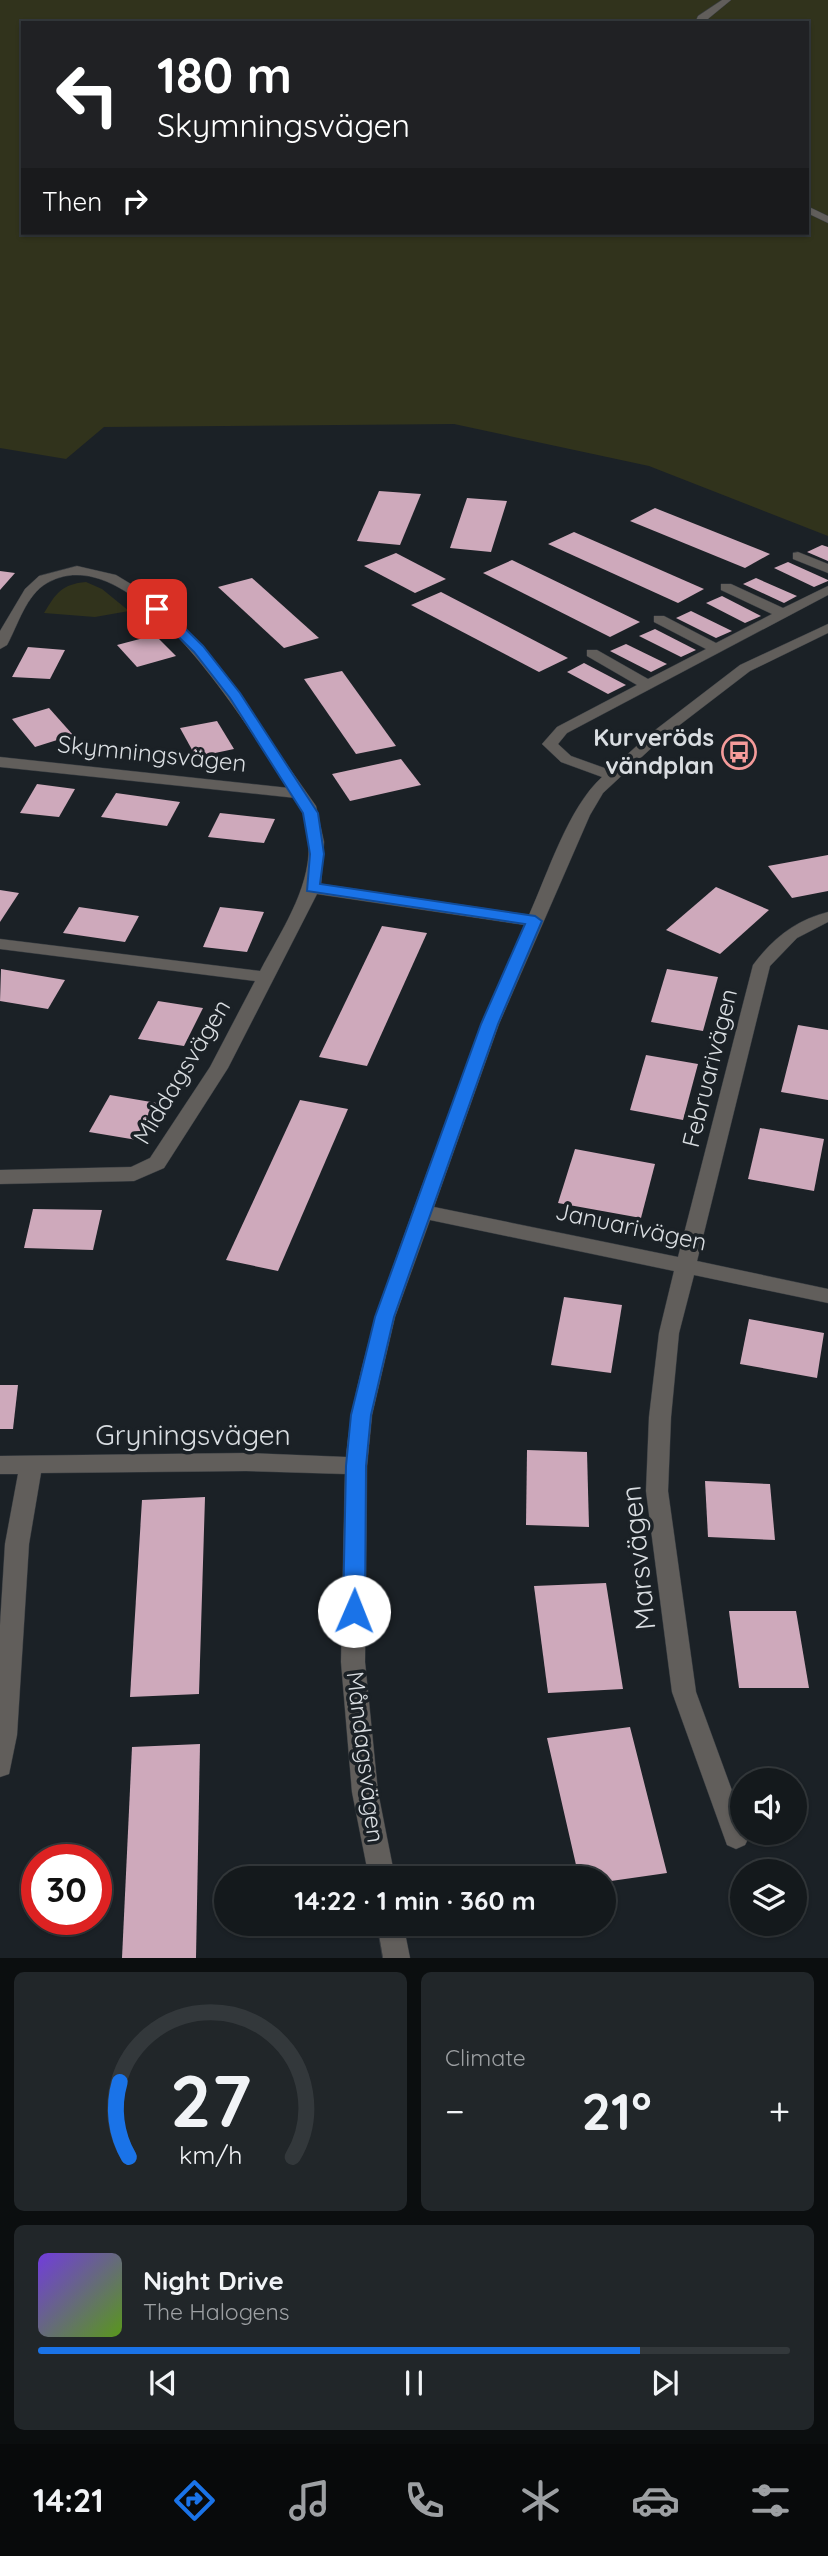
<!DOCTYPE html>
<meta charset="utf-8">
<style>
body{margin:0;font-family:Quicksand,sans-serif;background:#212629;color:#f1f3f6;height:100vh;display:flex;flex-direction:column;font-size:26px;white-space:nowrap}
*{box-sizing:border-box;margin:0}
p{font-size:23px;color:#9da0a3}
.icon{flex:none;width:38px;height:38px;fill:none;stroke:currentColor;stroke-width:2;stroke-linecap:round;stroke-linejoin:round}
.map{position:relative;height:1958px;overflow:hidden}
.details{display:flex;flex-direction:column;gap:14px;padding:14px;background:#0b0e0f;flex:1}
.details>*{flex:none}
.guide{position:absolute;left:21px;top:21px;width:788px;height:214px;border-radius:0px;box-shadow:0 2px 5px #0004,0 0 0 2px #33383b;background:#202124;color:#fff;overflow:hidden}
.tools{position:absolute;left:730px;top:1768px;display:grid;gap:14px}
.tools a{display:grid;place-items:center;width:77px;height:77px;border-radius:50%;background:#14191c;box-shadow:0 2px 5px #0004,0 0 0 2px #33383b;font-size:35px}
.speed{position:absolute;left:21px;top:1844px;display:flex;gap:14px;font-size:35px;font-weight:700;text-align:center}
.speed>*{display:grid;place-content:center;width:91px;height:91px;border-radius:50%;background:#14191c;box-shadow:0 2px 5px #0004,0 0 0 2px #33383b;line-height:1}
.speed .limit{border:10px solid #d22;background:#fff;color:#111}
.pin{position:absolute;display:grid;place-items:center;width:60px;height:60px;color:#fff;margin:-30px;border-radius:14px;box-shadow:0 4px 10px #0006}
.me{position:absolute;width:77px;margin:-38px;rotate:1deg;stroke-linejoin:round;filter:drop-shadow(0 0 5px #0008)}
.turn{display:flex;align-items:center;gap:24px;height:147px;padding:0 21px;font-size:32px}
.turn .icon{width:91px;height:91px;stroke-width:2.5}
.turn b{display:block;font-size:49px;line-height:60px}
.then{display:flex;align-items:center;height:66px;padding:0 21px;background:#0003;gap:14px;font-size:26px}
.big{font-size:52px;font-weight:700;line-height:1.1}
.details .widget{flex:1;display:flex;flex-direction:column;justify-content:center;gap:10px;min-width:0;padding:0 24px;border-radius:10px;background:#212629}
.details .dial{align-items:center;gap:0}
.dial svg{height:182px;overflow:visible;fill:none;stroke:#33383b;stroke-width:7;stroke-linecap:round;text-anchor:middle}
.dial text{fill:#f1f3f6;stroke:none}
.song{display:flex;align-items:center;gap:21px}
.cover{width:84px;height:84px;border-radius:10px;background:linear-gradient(135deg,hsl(260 70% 55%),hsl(90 70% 35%))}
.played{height:7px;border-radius:4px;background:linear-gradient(90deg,#1a73e8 80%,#33383b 80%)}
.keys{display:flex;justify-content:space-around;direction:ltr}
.heat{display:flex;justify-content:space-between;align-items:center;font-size:38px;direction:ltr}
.details .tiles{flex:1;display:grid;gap:14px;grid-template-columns:1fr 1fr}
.widget:last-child{grid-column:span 2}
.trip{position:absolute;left:214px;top:1866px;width:402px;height:70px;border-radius:35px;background:#14191c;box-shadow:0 2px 5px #0004,0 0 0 2px #33383b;font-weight:700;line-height:70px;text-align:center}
.tabs{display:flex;height:112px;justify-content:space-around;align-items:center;background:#080a0b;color:#9da0a3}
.tabs .icon{width:49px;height:49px}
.tabs .active{color:#1a73e8}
.tabs b{font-size:32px;color:#f1f3f6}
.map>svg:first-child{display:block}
.green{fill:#31331c;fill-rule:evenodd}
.building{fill:#cea9bb}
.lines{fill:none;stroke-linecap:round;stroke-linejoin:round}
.minor-casing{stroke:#363b40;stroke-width:1}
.minor{fill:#615e5b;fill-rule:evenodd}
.route{fill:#1a73e8;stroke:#114b97;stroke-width:2}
.labels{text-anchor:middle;stroke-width:7;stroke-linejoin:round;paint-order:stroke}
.poi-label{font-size:24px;font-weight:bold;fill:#d9dde1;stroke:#1b2126;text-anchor:end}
.street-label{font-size:24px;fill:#d9dde1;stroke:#1b2126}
.near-street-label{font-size:28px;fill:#d9dde1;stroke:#1b2126}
</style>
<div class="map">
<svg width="828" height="1958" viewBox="0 0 828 1958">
<rect width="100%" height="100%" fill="#1b2126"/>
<!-- green -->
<g class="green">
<path d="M0,0h828v536l-179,-70 -195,-42 -350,3 -38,32 -66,-11zM23,23h784v210h-784z"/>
<path d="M86,582l16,7 27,22 -34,6 -51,-4c12,-20 18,-29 42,-31z"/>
</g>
<!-- building -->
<g class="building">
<path d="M379,491l42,3 -21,51 -43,-4z"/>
<path d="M467,498l40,3 -16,51 -41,-4z"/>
<path d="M655,508l115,46 -25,14 -115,-47z"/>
<path d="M574,532l130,57 -26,14 -130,-59z"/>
<path d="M822,545l6,2v14l-21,-9z"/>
<path d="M396,553l50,26 -31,14 -51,-27z"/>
<path d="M512,560l128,62 -30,15 -127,-64z"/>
<path d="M788,562l40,18v1l-14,6 -40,-19z"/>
<path d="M0,571l15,2 -15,17z"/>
<path d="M252,578l67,60 -35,10 -66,-61z"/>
<path d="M756,578l41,18 -13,7 -41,-19z"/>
<path d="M441,592l127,66 -29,14 -128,-67z"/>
<path d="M722,596l39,20 -16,7 -39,-20z"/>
<path d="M691,611l41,20 -16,7 -40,-20z"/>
<path d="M655,629l41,21 -15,7 -42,-21z"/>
<path d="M155,635l21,21 -39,11 -20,-22z"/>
<path d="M626,644l41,20 -16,8 -41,-21z"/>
<path d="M28,647l37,3 -15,29 -38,-2z"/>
<path d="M584,663l42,22 -18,9 -41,-22z"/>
<path d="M342,671l54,75 -40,8 -52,-75z"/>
<path d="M49,708l24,27 -38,12 -23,-28z"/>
<path d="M217,721l17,28 -38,8 -16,-29z"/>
<path d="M401,759l20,26 -71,16 -18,-27z"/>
<path d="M37,784l38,5 -16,28 -39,-4z"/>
<path d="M116,793l64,9 -13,24 -66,-9z"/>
<path d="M220,813l55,6 -11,24 -56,-6z"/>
<path d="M828,855v36l-36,7 -24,-32z"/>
<path d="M716,887l53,23 -49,44 -54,-24z"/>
<path d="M0,890l19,3 -19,29z"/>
<path d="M79,907l60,9 -14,26 -62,-9z"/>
<path d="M220,907l44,5 -17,40 -44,-5z"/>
<path d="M382,926l45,7 -60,133 -48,-9z"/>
<path d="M1,969l64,11 -17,29 -48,-8z"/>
<path d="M667,969l51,8 -15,54 -52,-9z"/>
<path d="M158,1001l45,7 -19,38 -46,-7z"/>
<path d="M798,1025l30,5v70l-47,-8z"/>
<path d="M646,1055l52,9 -15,56 -53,-10z"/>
<path d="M110,1095l47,8 -20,37 -48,-8z"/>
<path d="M300,1100l48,9 -70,162 -52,-11z"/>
<path d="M760,1128l64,11 -10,52 -66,-12z"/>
<path d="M575,1149l80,15 -14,54 -83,-15z"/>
<path d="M33,1209l69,1 -9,40 -69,-2z"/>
<path d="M564,1297l58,8 -11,68 -60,-8z"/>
<path d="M749,1319l75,14 -7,45 -77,-14z"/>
<path d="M0,1385h18l-5,44h-13z"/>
<path d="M527,1450l60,2 2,75 -63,-2z"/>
<path d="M705,1481l65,3 5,56 -67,-3z"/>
<path d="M205,1497l-6,197 -69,3 12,-197z"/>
<path d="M606,1583l17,106 -75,4 -14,-107z"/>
<path d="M729,1611h67l13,77h-70z"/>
<path d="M630,1727l37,146 -63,9v-4h-25l-32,-140z"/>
<path d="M200,1744l-4,214h-74l10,-211z"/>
</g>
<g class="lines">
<!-- minor casing -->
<g class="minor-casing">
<g id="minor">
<path d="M722,0h9l-28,23h-8l3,-7z"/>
<path d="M807,206l21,10v7l-21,-10z"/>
<path d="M798,552l30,12v9l-35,-14v-6z"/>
<path d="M77,566l39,9 33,20 33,29 30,34 104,148 8,36 -3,42 208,31c19,-42 39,-107 73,-138l-41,-15 -19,-18 15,-17 80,-42 -50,-29v-6h10l51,29 58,-30 -52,-27v-6h10l52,27 56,-29 -51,-24v-6h10l52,24 45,-22v9l-261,138 -9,11 13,12 39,14 40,-36 90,-69 88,-41v9l-78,38 -90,69 -57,53 -13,22 -91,209 -65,183 244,50 75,-292c20,-27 43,-45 75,-53v10l-31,16 -27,28 -73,295 131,28v14l-134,-28 -15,58 -8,84 -3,74 28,201 46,126v14h5l2,5 -4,8 -9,4 -9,-4 -55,-153 -26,-201 3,-74 10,-84 15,-62 -244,-51 -35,97 -23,98 -5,51 -2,196 13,130 17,86h-26l-17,-86 -11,-130 4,-188 -99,-3 -205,2 -12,71 -12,191 -8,39 -9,3v-152l5,-81 13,-70h-18v-18l246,-3 100,4c9,-91 42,-176 72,-260 34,-92 67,-183 107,-272l-208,-31 -89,174 -64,100 -30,13 -134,3v-14l131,-3 19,-9 60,-91 45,-86 -255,-32v-10l260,32c29,-55 70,-110 36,-173l-296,-31v-10l289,31c-40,-57 -155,-255 -242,-205 -21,12 -29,42 -40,62l-7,4v-18l25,-42 14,-13z"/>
<path d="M377,1923h26l7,35h-27z"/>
</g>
</g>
<!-- minor -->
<use href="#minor" class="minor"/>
</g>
<!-- route -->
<path class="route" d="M153,606h9l41,40 37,47 78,120 6,41 -4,30 215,32 7,5 -44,103 -104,293 -23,98 -5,51 -1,145 -3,6 -8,3 -7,-3 -4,-6 3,-145 5,-51 24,-98 106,-293 44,-100 -218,-33 3,-37 -7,-41 -73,-115 -36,-46 -41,-40z"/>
<!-- icons -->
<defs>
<g id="bus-ring" transform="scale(1.75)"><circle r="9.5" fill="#1b2126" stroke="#f59b9a" stroke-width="1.5"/><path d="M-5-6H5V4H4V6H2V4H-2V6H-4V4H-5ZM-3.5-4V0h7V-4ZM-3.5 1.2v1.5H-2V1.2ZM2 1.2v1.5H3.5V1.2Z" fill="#f59b9a"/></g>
</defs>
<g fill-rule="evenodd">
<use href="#bus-ring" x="739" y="752"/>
</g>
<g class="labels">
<!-- poi labels -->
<g class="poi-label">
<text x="714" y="746">Kurveröds<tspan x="714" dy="28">vändplan</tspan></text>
</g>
<!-- street labels -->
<g class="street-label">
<text transform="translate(152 754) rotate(6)" y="8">Skymningsvägen</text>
<text transform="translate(710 1068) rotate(-76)" y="8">Februarivägen</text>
<text transform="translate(182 1072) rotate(-59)" y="8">Middagsvägen</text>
<text transform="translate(631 1227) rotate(12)" y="8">Januarivägen</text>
<text transform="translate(365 1757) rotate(83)" y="8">Måndagsvägen</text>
</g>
<!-- near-street labels -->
<g class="near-street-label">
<text x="193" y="1445">Gryningsvägen</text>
<text transform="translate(638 1558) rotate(-96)" y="10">Marsvägen</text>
</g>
</g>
</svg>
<div class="tools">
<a><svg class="icon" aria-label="sound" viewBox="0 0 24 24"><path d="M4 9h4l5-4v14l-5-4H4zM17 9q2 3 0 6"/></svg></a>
<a><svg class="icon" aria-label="layers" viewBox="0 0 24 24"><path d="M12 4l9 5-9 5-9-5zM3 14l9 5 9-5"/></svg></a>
</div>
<div class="speed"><div class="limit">30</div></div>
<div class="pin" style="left:157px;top:609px;background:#d93025"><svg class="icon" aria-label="arrive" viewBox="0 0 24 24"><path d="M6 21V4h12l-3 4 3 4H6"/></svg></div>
<svg class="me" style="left:354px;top:1611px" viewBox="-20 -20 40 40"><circle r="19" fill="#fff"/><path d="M0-13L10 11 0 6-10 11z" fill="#1a73e8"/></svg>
<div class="trip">14:22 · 1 min · 360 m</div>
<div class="guide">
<div class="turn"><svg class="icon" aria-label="left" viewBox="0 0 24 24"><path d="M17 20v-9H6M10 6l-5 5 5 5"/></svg><div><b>180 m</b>Skymningsvägen</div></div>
<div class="then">Then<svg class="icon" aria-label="right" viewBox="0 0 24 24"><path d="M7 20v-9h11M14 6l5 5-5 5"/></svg></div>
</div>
</div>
<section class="details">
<div class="tiles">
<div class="widget dial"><svg viewBox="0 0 100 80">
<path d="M14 69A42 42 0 1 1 86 69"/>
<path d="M14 69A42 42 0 0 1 10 36" stroke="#1a73e8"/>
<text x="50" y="56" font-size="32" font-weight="700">27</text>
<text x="50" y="72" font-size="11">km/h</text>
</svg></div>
<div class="widget"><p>Climate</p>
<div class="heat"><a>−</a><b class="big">21°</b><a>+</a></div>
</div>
<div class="widget">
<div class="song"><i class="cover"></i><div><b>Night Drive</b><p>The Halogens</p></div></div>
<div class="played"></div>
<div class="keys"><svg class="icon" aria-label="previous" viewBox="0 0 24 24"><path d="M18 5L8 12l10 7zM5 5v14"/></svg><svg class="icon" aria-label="pause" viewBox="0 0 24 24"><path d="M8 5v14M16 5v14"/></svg><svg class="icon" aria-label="next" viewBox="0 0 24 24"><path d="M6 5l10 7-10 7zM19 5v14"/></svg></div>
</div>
</div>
</section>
<nav class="tabs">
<b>14:21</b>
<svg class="icon active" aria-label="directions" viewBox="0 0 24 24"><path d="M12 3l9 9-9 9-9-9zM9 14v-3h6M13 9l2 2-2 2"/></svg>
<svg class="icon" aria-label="music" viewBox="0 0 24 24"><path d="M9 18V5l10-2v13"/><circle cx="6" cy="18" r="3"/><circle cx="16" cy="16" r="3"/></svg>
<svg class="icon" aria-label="phone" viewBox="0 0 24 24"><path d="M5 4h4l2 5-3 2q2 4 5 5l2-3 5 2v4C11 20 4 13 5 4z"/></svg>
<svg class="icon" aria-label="climate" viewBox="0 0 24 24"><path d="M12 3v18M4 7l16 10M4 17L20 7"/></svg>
<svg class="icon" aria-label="car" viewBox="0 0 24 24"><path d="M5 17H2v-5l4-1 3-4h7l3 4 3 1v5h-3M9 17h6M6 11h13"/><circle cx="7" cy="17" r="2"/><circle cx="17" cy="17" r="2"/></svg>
<svg class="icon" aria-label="filters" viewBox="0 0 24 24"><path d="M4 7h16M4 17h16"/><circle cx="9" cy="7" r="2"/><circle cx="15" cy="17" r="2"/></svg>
</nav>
